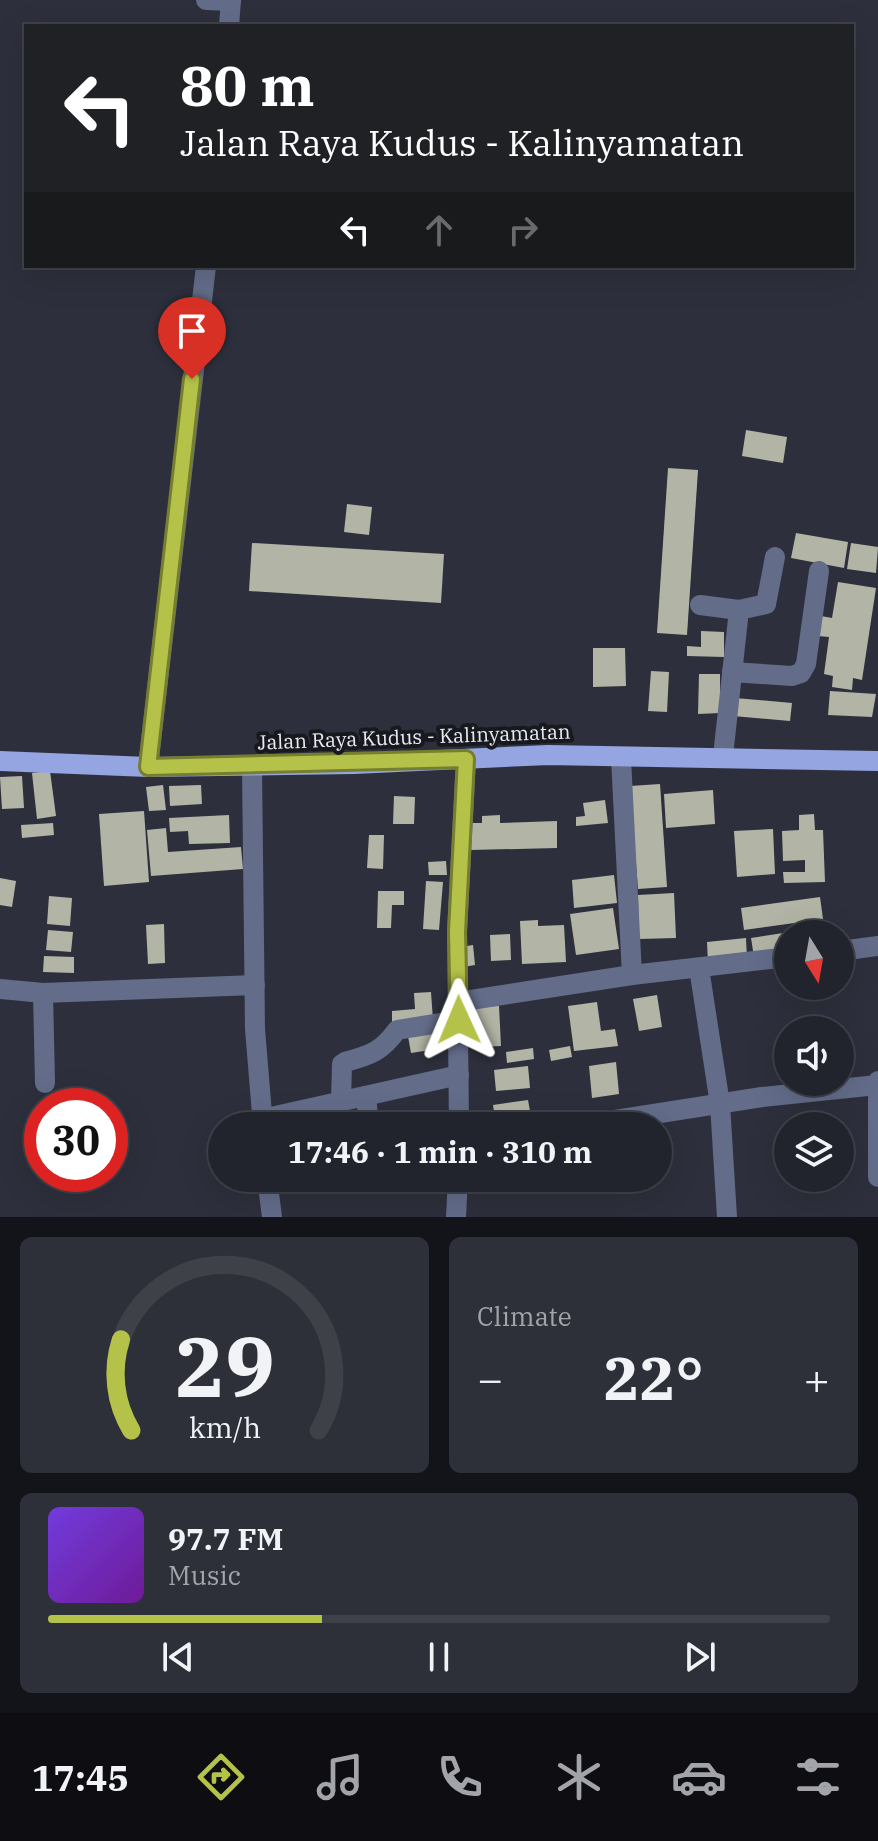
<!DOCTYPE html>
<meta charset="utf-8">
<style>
body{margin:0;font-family:"IBM Plex Serif",serif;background:#2e3039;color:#f1f3f6;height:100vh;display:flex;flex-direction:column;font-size:30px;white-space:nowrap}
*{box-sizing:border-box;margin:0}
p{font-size:26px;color:#a2a4aa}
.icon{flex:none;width:44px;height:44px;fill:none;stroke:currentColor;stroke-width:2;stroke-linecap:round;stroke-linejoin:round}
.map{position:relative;height:1217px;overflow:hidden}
.drawer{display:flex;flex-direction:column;gap:20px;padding:20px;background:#131419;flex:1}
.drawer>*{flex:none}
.top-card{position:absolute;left:24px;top:24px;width:830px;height:244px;border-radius:0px;box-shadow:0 8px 32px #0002,0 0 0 2px #3f4149;background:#202124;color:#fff;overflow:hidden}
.needle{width:52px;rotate:169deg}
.fabs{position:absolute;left:774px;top:920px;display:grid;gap:16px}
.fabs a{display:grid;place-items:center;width:80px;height:80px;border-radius:50%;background:#22242d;box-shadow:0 8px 32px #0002,0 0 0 2px #3f4149;font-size:40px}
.speed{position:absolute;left:24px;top:1088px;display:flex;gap:16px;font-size:40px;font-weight:700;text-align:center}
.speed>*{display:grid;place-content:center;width:104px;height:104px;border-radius:50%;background:#22242d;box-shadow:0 8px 32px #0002,0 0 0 2px #3f4149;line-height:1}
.speed .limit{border:12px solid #d22;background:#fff;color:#111}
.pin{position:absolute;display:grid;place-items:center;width:68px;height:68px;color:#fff;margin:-82px -34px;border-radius:50% 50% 50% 0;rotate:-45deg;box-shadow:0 0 8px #0007}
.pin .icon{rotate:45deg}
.me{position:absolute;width:88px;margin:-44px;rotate:359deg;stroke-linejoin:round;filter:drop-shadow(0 0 6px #0008)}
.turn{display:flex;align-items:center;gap:28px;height:168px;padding:0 24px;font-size:36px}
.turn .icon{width:104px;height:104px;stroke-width:2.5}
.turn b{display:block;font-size:56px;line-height:68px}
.lanes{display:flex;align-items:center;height:76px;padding:0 24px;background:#0003;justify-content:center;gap:40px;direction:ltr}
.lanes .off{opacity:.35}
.big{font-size:60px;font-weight:800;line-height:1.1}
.drawer .widget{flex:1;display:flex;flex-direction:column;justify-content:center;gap:12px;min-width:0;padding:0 28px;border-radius:12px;background:#2e3039}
.drawer .dial{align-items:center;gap:0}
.dial svg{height:208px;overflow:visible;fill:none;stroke:#3f4149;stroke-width:7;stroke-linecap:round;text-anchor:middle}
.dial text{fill:#f1f3f6;stroke:none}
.song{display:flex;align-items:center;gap:24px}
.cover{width:96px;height:96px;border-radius:12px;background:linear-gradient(135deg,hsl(260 70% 55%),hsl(280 70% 35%))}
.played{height:8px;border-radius:4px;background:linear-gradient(90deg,#b5c249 35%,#3f4149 35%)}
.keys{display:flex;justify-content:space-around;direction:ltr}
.heat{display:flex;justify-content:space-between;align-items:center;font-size:44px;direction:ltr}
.drawer .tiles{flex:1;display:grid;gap:20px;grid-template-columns:1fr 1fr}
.widget:last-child{grid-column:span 2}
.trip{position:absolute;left:208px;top:1112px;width:464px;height:80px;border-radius:40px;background:#22242d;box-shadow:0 8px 32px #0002,0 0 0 2px #3f4149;font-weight:800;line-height:80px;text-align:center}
.menu{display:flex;height:128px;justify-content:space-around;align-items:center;background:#0e0e12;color:#a2a4aa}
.menu .icon{width:56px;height:56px}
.menu .on{color:#b5c249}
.menu b{font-size:36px;color:#f1f3f6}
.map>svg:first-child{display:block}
.building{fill:#b2b5a5}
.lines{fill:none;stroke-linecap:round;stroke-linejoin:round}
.minor{stroke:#636c89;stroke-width:20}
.major{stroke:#95a5e1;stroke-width:20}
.route-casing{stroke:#767e2f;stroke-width:20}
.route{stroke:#b5c249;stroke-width:14}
.labels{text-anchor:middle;stroke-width:8;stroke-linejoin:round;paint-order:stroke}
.street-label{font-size:20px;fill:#e7eaf2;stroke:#17191e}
</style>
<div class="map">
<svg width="878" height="1217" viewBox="0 0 878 1217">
<rect width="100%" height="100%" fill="#2d303c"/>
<!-- building -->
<g class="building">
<path d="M746,430l41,7 -4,26 -41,-7z"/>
<path d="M668,468l30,2 -11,165 -30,-2z"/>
<path d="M347,504l25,3 -3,28 -25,-3z"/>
<path d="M796,533l52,9 -4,26 -53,-10z"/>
<path d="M252,543l192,11 -3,49 -192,-12z"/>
<path d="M851,543l27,4 -2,26 -29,-4z"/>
<path d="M838,582l38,6 -14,92 -9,-2 -1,12 -20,-3 1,-11 -9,-2 5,-37 -11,-1 3,-20 11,2z"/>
<path d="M701,631l23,1v25l-37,-1v-10l14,1z"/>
<path d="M593,648h32l1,38 -33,1z"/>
<path d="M651,671l18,1 -2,40 -19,-1z"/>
<path d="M699,674h21v39l-22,1z"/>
<path d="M830,691l46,3 -4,23 -44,-2z"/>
<path d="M735,698l57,5 -2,18 -57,-5z"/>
<path d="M50,771l6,45 -19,3 -5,-46z"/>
<path d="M22,776l2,32 -22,1 -2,-32z"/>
<path d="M660,784l7,103 -29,2 -8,-103z"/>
<path d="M163,785l3,25 -17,1 -3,-24z"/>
<path d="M201,785l1,19 -32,2 -1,-20z"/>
<path d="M713,790l2,34 -49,4 -2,-34z"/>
<path d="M394,796l21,1 -1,27h-21z"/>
<path d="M605,800l3,23 -32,3v-9l9,-1 -2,-13z"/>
<path d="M144,811l5,71 -45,4 -5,-72z"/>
<path d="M814,814l1,16h8l2,52 -41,1 -1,-11h22v-12l-22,1 -1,-30 17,-1v-15z"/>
<path d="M229,815l1,28 -41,1 -1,-13 -18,1 -1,-14z"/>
<path d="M500,815v8l57,-2v27l-87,2 -1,-27h13v-7z"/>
<path d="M53,823l1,12 -32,3 -1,-13z"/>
<path d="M166,828l2,24 73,-5 2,22 -92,7 -4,-46z"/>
<path d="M773,829l2,45 -38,3 -3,-46z"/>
<path d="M369,835h15l-1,34 -16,-1z"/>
<path d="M446,861l1,14h-18l-1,-13z"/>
<path d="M614,875l3,28 -43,5 -2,-28z"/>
<path d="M0,878l16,3 -4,26 -12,-2z"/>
<path d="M426,881l17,1 -4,48 -16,-1z"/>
<path d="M378,891h26v14h-12l-1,23h-14z"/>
<path d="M674,893l2,45 -37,1 -1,-44z"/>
<path d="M49,896l23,2 -2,28 -23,-2z"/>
<path d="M820,897l3,22 -79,11 -3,-22z"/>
<path d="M613,908l6,41 -43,6 -6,-41z"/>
<path d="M538,920v6l26,-1 2,37 -44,2 -2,-43z"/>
<path d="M164,924l1,39 -17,1 -2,-39z"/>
<path d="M809,929l1,5h-22v18l-34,5 -3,-19z"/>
<path d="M48,930l25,2 -2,20 -25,-2z"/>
<path d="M510,934l1,26 -20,1 -1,-26z"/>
<path d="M746,938l1,22 -39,3 -1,-21z"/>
<path d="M473,945l2,20 -12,2 -2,-20z"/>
<path d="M44,956l30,1v16l-31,-1z"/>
<path d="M431,992l2,28 -41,2v-11l23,-2 -1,-16z"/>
<path d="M657,995l5,32 -23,4 -6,-32z"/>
<path d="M597,1002l4,29 14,-2 3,17 -44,5 -6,-45z"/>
<path d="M499,1006l2,40 -20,1 -1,-27 -16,1 -1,-14z"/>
<path d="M441,1031l3,17 -33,5 -3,-17z"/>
<path d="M570,1046l2,11 -21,4 -2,-11z"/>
<path d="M533,1048l1,11 -27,4 -1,-11z"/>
<path d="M616,1062l3,32 -27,4 -3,-32z"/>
<path d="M528,1066l2,22 -34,3 -2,-21z"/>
<path d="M528,1100l2,11 8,-1 1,10 -43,5 -3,-20z"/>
<path d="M567,1178h65l1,3 -64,9z"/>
</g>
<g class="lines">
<!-- minor -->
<g class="minor">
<path d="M206,0l25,1"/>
<path d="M229,26l2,-26"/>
<path d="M700,605l39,5 27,-6 9,-47"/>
<path d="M732,672l60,4 9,-3 5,-9 13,-93"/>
<path d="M723,756l16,-146"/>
<path d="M621,758l11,217"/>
<path d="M148,767l58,-501"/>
<path d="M252,767l3,262 8,97"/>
<path d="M840,951l38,-5"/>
<path d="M699,968l21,136 7,113"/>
<path d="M0,989l43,4 212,-8"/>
<path d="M43,993l2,90"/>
<path d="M458,1002l174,-27 156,-18"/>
<path d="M878,1081v96"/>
<path d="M366,1096l3,30"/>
<path d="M341,1101l1,-37 3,-2c26,-7 37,-11 52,-32l62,-10"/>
<path d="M262,1119l197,-44"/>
<path d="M459,1126l-2,-194 9,-173"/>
<path d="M577,1126l185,-29 115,-12"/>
<path d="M267,1178l5,39"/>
<path d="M415,1178h40"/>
<path d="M456,1217l2,-39"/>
</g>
<!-- major -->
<path class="major" d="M0,761l148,6 206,-3 194,-9 330,6"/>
</g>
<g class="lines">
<!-- route casing -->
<g class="route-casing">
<path id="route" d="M192,379l-44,388 318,-8 -9,173 2,88"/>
</g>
<!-- route -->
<use href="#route" class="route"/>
</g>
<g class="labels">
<!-- street labels -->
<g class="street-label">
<text transform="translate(414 737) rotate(-2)" y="7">Jalan Raya Kudus - Kalinyamatan</text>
</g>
</g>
</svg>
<div class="fabs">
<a><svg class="needle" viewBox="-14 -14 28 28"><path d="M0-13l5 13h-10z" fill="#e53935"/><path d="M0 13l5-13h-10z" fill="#a2a4aa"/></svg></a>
<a><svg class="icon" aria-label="sound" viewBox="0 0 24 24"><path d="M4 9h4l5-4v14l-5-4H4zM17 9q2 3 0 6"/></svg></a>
<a><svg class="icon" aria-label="layers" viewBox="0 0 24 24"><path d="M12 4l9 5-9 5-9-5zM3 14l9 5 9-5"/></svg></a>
</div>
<div class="speed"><div class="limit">30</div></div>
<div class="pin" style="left:192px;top:379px;background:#d93025"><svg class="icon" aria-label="arrive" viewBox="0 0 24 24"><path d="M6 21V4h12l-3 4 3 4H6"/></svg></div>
<svg class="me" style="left:459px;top:1020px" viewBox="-20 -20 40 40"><path d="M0-17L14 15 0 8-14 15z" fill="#b5c249" stroke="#fff" stroke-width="4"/></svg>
<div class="trip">17:46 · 1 min · 310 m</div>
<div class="top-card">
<div class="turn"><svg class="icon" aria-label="left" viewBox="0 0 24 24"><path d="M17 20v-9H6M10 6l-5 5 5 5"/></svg><div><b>80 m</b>Jalan Raya Kudus - Kalinyamatan</div></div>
<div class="lanes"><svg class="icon" aria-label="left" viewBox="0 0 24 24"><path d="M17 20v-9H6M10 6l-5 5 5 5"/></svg><svg class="icon off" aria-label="ahead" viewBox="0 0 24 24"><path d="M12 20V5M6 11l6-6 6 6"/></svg><svg class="icon off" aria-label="right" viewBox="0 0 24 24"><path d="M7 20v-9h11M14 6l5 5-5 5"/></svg></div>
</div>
</div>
<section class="drawer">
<div class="tiles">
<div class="widget dial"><svg viewBox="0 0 100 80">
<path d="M14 69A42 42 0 1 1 86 69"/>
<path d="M14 69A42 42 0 0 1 10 34" stroke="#b5c249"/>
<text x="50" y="56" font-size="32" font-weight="700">29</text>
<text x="50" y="72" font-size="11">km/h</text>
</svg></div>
<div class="widget"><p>Climate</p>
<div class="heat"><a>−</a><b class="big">22°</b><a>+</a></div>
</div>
<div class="widget">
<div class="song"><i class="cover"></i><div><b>97.7 FM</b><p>Music</p></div></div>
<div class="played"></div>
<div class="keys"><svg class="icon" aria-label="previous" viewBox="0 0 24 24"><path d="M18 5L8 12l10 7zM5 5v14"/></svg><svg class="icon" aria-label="pause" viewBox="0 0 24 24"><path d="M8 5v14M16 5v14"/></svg><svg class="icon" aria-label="next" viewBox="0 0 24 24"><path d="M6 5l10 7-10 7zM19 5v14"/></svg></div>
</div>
</div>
</section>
<nav class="menu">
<b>17:45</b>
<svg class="icon on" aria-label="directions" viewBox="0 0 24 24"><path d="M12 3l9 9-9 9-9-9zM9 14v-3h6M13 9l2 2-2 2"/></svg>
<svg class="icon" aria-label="music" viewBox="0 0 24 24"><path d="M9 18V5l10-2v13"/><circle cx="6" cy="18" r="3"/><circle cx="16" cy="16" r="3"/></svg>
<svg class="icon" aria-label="phone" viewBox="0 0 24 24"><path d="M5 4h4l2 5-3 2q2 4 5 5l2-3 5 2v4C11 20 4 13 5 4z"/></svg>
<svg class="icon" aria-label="climate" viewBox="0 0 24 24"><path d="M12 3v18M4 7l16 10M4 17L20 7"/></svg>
<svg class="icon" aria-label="car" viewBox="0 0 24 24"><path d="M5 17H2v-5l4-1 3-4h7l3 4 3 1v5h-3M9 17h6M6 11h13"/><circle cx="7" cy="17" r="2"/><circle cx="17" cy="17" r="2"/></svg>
<svg class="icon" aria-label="filters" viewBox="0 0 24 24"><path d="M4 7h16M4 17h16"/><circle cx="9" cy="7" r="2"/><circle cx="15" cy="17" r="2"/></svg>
</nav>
